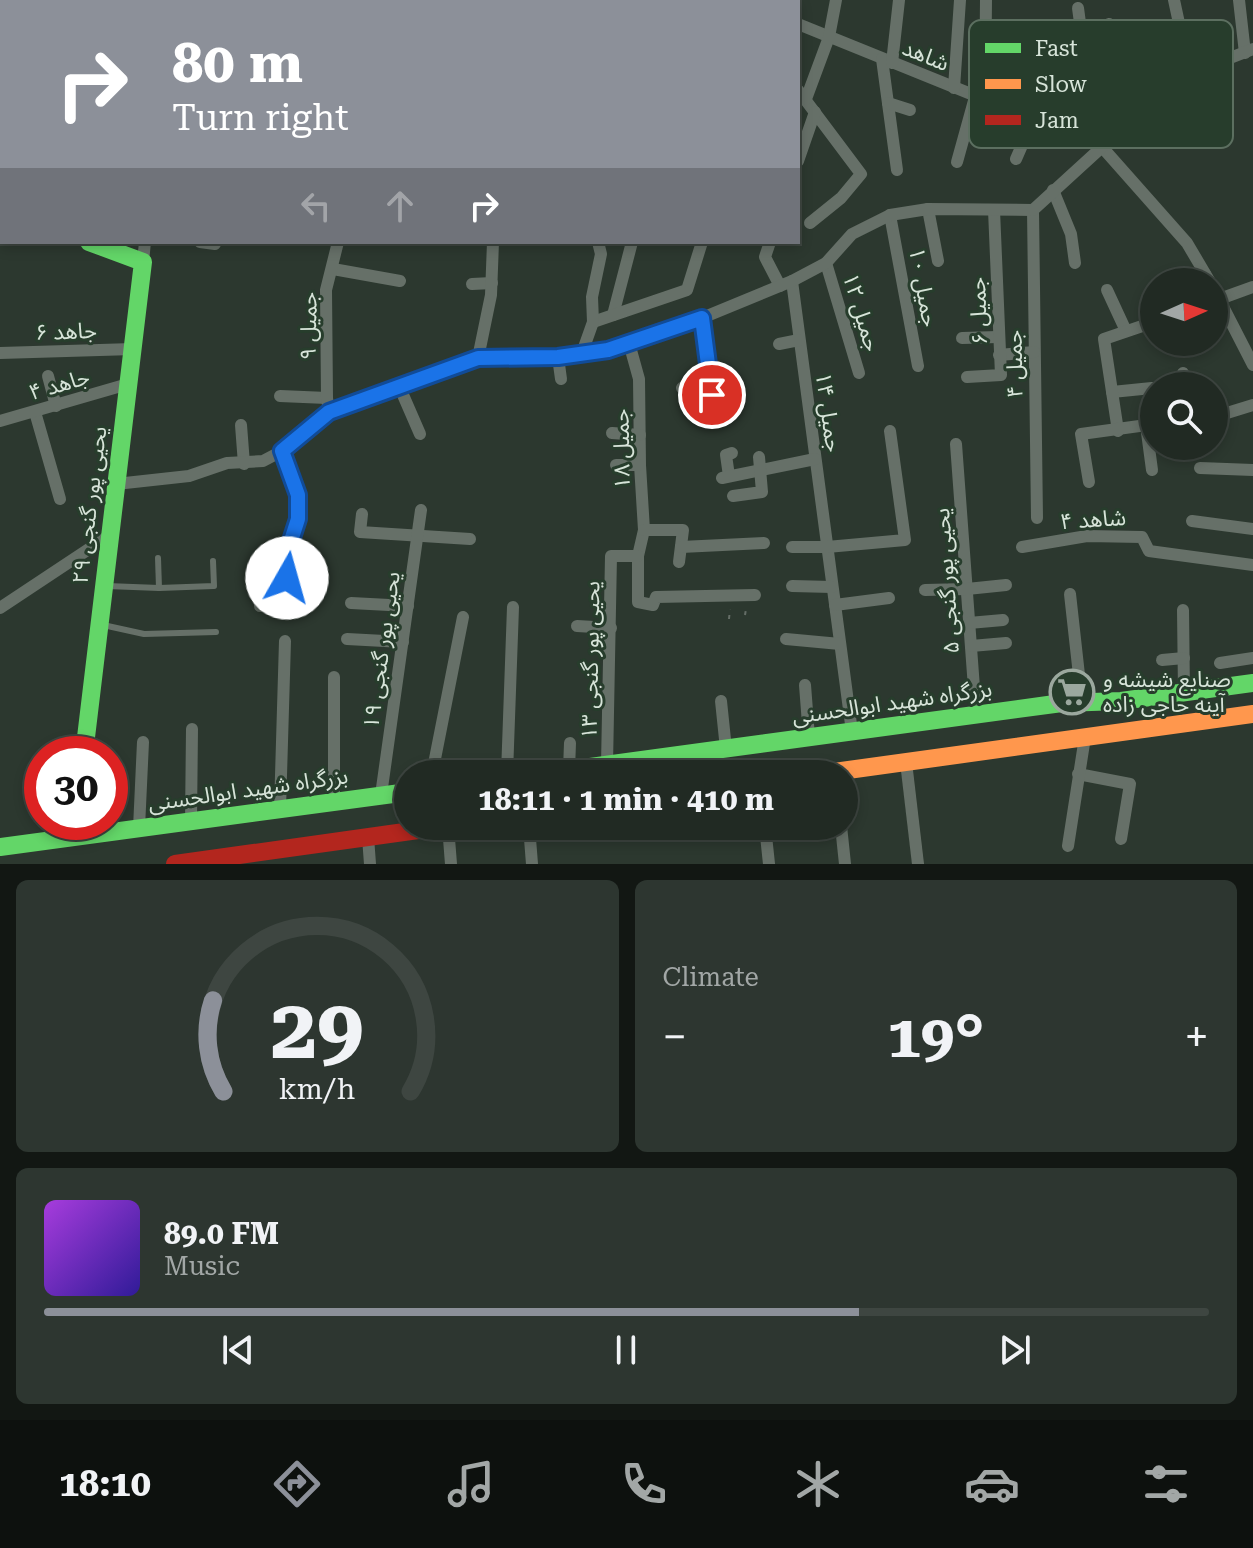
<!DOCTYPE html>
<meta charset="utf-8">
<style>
body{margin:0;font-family:"Roboto Serif","Noto Sans Arabic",serif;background:#2d3630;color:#f1f3f6;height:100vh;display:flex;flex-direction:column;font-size:30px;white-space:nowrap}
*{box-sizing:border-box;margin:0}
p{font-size:26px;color:#a2a7a6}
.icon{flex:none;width:44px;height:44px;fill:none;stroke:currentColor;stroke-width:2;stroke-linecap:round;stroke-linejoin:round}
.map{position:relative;height:864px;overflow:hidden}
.details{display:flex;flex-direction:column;gap:16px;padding:16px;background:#121713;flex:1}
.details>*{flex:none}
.banner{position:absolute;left:0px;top:0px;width:800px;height:244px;box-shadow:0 4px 12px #0003,0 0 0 2px #3e4641;background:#8c9099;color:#fff;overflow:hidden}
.needle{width:52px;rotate:87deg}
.controls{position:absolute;left:1140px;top:268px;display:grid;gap:16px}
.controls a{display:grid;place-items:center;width:88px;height:88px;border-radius:50%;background:#212a23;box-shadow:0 4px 12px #0003,0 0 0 2px #3e4641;font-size:40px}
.speed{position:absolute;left:24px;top:736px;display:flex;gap:16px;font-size:40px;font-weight:700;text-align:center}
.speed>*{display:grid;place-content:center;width:104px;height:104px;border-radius:50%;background:#212a23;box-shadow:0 4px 12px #0003,0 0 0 2px #3e4641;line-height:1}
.speed .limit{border:12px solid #d22;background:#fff;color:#111}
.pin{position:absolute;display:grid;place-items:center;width:68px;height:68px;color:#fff;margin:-34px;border:4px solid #fff;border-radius:50%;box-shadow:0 2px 8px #0007}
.me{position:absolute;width:88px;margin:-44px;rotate:7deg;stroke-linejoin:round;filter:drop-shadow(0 0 6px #0008)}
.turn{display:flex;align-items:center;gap:28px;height:168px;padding:0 40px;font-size:36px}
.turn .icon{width:104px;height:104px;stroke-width:2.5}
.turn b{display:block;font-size:56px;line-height:68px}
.lanes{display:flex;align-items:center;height:76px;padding:0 40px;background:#0003;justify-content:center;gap:40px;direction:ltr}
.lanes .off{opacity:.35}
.big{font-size:60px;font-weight:700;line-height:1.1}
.details .card{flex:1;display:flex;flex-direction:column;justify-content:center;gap:12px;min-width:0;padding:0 28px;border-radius:12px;background:#2d3630}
.details .dial{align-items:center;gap:0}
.dial svg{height:208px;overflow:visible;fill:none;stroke:#3e4641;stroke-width:7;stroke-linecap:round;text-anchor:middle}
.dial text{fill:#f1f3f6;stroke:none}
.song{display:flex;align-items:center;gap:24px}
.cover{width:96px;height:96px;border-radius:12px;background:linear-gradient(135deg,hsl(280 70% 55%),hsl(250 70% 35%))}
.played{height:8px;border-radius:4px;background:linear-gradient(90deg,#8c9099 70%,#3e4641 70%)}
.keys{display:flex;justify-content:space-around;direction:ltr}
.heat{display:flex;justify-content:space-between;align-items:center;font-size:44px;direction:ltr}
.details .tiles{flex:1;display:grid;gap:16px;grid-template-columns:1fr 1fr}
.card:last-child{grid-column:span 2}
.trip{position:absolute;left:394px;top:760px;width:464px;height:80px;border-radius:40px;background:#212a23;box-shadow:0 4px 12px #0003,0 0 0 2px #3e4641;font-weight:700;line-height:80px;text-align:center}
.dock{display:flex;height:128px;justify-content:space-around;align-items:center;background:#0d110e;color:#a2a7a6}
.dock .icon{width:56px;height:56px}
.dock .current{color:#8c9099}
.dock b{font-size:36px;color:#f1f3f6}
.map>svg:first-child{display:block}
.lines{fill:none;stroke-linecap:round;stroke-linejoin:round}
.path{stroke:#656e67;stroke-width:2;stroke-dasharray:4 6;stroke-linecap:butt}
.lane{stroke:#667068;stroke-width:6}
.street{stroke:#667068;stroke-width:12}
.fast{stroke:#63d668;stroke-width:18}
.slow{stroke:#ff974d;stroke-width:18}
.jam{stroke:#b3261e;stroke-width:18}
.route-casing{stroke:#114b97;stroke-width:20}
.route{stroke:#1a73e8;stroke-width:14}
.labels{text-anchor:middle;stroke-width:6;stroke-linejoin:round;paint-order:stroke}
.street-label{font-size:22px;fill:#d7e4d9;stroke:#273d2c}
.poi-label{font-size:22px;fill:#d7e4d9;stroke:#273d2c;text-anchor:start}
.key{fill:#273d2c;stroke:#5c6f60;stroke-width:2}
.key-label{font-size:22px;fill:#d7e4d9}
</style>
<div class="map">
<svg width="1253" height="864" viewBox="0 0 1253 864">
<rect width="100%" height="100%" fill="#2c382f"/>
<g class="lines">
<!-- path -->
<g class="path">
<path d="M745,615l1,-6"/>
<path d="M729,619l1,-10"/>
</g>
<!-- lane -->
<g class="lane">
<path d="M158,558l1,30"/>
<path d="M107,586l52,2 55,-2 -1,-25"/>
<path d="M103,625l41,9 72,-2"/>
</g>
<!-- street -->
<g class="street">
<path d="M219,0v2"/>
<path d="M407,0h11"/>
<path d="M488,0v2"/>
<path d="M548,0l1,2"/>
<path d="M724,0l1,2"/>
<path d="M738,0l5,2"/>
<path d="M1174,0l16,74"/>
<path d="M1239,0l6,53"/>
<path d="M309,2l3,-2"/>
<path d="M642,2l1,-2"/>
<path d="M705,2l1,-2"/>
<path d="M1078,8l14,104"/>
<path d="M798,24l304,123 85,96 23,39"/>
<path d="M1084,47l27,-2 -2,-21"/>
<path d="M1145,51l9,37"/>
<path d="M882,59l15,111"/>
<path d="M892,63l7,-63"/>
<path d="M1210,66l14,70"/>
<path d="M954,88l6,-88"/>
<path d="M798,90l63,84 -20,24 -31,25"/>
<path d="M806,99l23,-62 7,-37"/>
<path d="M985,101l1,-101"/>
<path d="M888,103l22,7"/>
<path d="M1052,127l201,-78"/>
<path d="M0,128l2,-1"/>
<path d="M1016,159l17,-39 4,-52"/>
<path d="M798,161l17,-49"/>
<path d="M957,162l18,-65"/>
<path d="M1053,190l18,44 4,29"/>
<path d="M928,209l10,52"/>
<path d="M1033,210l4,308"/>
<path d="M890,215l28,151"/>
<path d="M200,242l15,2"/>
<path d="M770,242l-5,15 15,29"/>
<path d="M143,262l2,-20"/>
<path d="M826,263l33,110"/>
<path d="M333,269l67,12"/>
<path d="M792,281l60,451"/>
<path d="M1189,282l16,-8"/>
<path d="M472,284l20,-1"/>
<path d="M1214,289l39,76"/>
<path d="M1107,290l19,41"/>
<path d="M1214,301l39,-14"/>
<path d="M613,315l19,-73"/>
<path d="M702,318l10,77 27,-3"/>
<path d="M593,322l94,-32 15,-48"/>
<path d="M962,338l36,-1"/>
<path d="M629,343l10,36 1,86 4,65 -6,26v46l15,3 3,-8 99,-2"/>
<path d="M779,344l20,-4"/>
<path d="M0,353l133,-4"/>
<path d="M582,353l11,-31 -1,-25 9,-43 -3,-12"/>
<path d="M999,355l35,-3"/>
<path d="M558,357l3,22"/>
<path d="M478,358l13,-63 2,-53"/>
<path d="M1183,373l7,13"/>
<path d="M48,376l8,30"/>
<path d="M967,377l34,-2 -7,-165"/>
<path d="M400,388l20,46"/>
<path d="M682,388l29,-5"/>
<path d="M1112,392l40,-4"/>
<path d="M280,396l47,2"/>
<path d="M35,412l25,87"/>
<path d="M329,412l-2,-14 -1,-108 12,-48"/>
<path d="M1214,417l39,-12"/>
<path d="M0,421l128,-37"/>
<path d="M241,425l3,39"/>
<path d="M1146,425l6,45"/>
<path d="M1118,431l-14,-92 50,-17"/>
<path d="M612,433l28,2"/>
<path d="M956,444l20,271"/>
<path d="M616,465h24"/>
<path d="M1200,468l53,2"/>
<path d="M729,476l-3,-21 6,-2"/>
<path d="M722,478l93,-19"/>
<path d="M1089,482l-8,-48 73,-10"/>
<path d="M116,484l73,-8 38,-13 36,-2 19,-10 47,-39 149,-54 80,-1 50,-7 94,-32 90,-37 34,-18 26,-29 38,-19 38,-6 105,1 69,-63"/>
<path d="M733,496l29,-4 -3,-35"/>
<path d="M362,514l-2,18 110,7"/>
<path d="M1192,521l61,8"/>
<path d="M644,530h39l-4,32"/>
<path d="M681,547l83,-4"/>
<path d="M792,547h35l78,-7 -15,-109"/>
<path d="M1022,547l65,-11 55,1 7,14 104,14"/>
<path d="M792,586l40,1"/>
<path d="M925,590l42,-1 39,-4"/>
<path d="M1070,594l12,108"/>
<path d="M351,603l57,3"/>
<path d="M835,605l54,-7"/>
<path d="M260,606l25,-1 3,-55 10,-31v-24l-16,-44"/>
<path d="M0,608l110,-73"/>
<path d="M1183,610l1,83"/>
<path d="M969,623l34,-3"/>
<path d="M577,626l34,2"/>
<path d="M347,639l56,3"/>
<path d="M786,639l54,5"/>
<path d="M971,646l35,-3"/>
<path d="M1162,660l22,-2"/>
<path d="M1220,663l33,-5"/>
<path d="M805,685l4,52"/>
<path d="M721,701l5,48"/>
<path d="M906,762l12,102"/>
<path d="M607,765l4,-209h27"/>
<path d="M569,770l1,-27"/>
<path d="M432,774l31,-157"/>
<path d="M507,774l6,-167"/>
<path d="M1078,774l52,10 -9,55"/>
<path d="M381,795l40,-285"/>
<path d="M334,801v-124"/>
<path d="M280,809l5,-168"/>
<path d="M191,821l1,-92"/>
<path d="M448,826l3,38"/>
<path d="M529,826l3,38"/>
<path d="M765,826l4,38"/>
<path d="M841,826l4,38"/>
<path d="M139,828l4,-86"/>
<path d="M368,837l2,27"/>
<path d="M1068,846l17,-109"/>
</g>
<!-- fast -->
<g class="fast">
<path d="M84,754l59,-492 -54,-20"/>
<path d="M538,774l524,-71 59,-2 132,-18"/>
<path d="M0,847l408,-55"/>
</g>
<!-- slow -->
<g class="slow">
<path d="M0,196l2,1"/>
<path d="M819,774l434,-60"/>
</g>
<!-- jam -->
<path class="jam" d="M175,864l272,-38"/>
</g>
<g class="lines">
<!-- route casing -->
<g class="route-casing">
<path id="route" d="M287,578l1,-28 10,-31v-24l-16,-44 47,-39 149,-54 80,-1 50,-7 94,-32 10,77"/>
</g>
<!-- route -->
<use href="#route" class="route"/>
</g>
<!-- icons -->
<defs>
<g id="supermarket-ring" transform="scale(2.3)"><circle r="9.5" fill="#273d2c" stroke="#9ba89e" stroke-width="1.5"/><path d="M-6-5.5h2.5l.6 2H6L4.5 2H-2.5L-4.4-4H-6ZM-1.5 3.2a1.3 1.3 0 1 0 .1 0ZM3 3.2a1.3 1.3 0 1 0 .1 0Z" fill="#9ba89e"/></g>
</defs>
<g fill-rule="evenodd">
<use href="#supermarket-ring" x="1072" y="692"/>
</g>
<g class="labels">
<!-- street labels -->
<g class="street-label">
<text transform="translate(926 55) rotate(22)" y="8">شاهد</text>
<text transform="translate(924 287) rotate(80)" y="8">جمیل ۱۰</text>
<text transform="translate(978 311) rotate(-92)" y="8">جمیل ۶</text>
<text transform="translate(862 312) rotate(73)" y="8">جمیل ۱۲</text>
<text transform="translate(308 326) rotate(-89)" y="8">جمیل ۹</text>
<text transform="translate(66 331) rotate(-2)" y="8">جاهد ۶</text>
<text transform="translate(1014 364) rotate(-91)" y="8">جمیل ۴</text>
<text transform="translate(59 384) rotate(-16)" y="8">جاهد ۴</text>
<text transform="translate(829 412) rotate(82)" y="8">جمیل ۱۴</text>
<text transform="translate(621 449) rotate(-91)" y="8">جمیل ۱۸</text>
<text transform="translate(89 505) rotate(-83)" y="8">یحیی پور گنجی ۲۹</text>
<text transform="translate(1093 519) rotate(-4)" y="8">شاهد ۴</text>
<text transform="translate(946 581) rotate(-94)" y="8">یحیی پور گنجی ۵</text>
<text transform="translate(381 650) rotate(-82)" y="8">یحیی پور گنجی ۱۹</text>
<text transform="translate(590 660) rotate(-89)" y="8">یحیی پور گنجی ۱۳</text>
<text transform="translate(892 702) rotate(-8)" y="8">بزرگراه شهید ابوالحسنی</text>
<text transform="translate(248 789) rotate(-8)" y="8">بزرگراه شهید ابوالحسنی</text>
</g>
<!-- poi labels -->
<g class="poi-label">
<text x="1103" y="687">صنایع شیشه و<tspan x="1103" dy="25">آینه حاجی زاده</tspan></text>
</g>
</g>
<!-- legend -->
<rect x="969" y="20" width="264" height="128" rx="12" class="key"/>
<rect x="985" y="43" width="36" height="10" fill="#63d668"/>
<rect x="985" y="79" width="36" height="10" fill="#ff974d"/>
<rect x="985" y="115" width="36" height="10" fill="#b3261e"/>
<g class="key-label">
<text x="1035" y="56">Fast</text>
<text x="1035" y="92">Slow</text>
<text x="1035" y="128">Jam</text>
</g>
</svg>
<div class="controls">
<a><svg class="needle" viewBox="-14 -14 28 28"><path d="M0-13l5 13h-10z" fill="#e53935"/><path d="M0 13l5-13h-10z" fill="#a2a7a6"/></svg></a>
<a><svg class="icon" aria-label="search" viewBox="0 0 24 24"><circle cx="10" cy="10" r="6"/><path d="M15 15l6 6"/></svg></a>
</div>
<div class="speed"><div class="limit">30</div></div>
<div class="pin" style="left:712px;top:395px;background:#d93025"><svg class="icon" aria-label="arrive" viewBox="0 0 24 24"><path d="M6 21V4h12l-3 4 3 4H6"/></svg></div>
<svg class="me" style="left:287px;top:578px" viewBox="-20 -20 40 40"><circle r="19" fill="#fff"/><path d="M0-13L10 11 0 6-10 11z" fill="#1a73e8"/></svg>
<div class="trip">18:11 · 1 min · 410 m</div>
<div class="banner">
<div class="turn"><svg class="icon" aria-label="right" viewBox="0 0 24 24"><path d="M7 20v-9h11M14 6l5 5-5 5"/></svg><div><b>80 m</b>Turn right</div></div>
<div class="lanes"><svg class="icon off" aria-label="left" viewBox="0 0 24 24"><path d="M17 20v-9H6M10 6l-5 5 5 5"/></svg><svg class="icon off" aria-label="ahead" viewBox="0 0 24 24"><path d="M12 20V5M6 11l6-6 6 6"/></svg><svg class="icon" aria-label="right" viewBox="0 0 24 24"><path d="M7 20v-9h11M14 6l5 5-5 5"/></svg></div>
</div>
</div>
<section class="details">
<div class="tiles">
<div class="card dial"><svg viewBox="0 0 100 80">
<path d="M14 69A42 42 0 1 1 86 69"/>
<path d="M14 69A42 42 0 0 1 10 34" stroke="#8c9099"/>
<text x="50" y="56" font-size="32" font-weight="700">29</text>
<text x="50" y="72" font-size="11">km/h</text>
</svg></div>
<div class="card"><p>Climate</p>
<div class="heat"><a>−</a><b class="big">19°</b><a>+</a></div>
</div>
<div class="card">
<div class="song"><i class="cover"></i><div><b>89.0 FM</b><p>Music</p></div></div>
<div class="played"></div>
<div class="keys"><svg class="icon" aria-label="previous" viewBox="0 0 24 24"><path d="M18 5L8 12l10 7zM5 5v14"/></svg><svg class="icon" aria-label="pause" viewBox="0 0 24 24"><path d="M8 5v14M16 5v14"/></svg><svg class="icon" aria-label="next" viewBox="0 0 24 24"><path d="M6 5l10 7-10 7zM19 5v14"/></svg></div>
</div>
</div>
</section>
<nav class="dock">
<b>18:10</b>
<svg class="icon current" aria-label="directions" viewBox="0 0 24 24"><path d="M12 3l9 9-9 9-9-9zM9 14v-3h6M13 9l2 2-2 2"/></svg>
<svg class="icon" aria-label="music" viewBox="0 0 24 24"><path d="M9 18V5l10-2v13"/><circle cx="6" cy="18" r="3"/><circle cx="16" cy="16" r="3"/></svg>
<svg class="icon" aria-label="phone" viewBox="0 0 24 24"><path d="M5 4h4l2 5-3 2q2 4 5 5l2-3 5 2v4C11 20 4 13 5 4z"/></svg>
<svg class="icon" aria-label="climate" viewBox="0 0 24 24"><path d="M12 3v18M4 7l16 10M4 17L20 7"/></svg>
<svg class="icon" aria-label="car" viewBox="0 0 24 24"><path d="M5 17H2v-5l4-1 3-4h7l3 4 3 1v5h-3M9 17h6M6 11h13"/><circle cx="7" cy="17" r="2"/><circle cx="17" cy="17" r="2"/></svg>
<svg class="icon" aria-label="filters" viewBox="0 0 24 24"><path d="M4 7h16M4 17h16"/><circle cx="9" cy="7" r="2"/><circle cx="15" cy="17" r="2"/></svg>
</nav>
